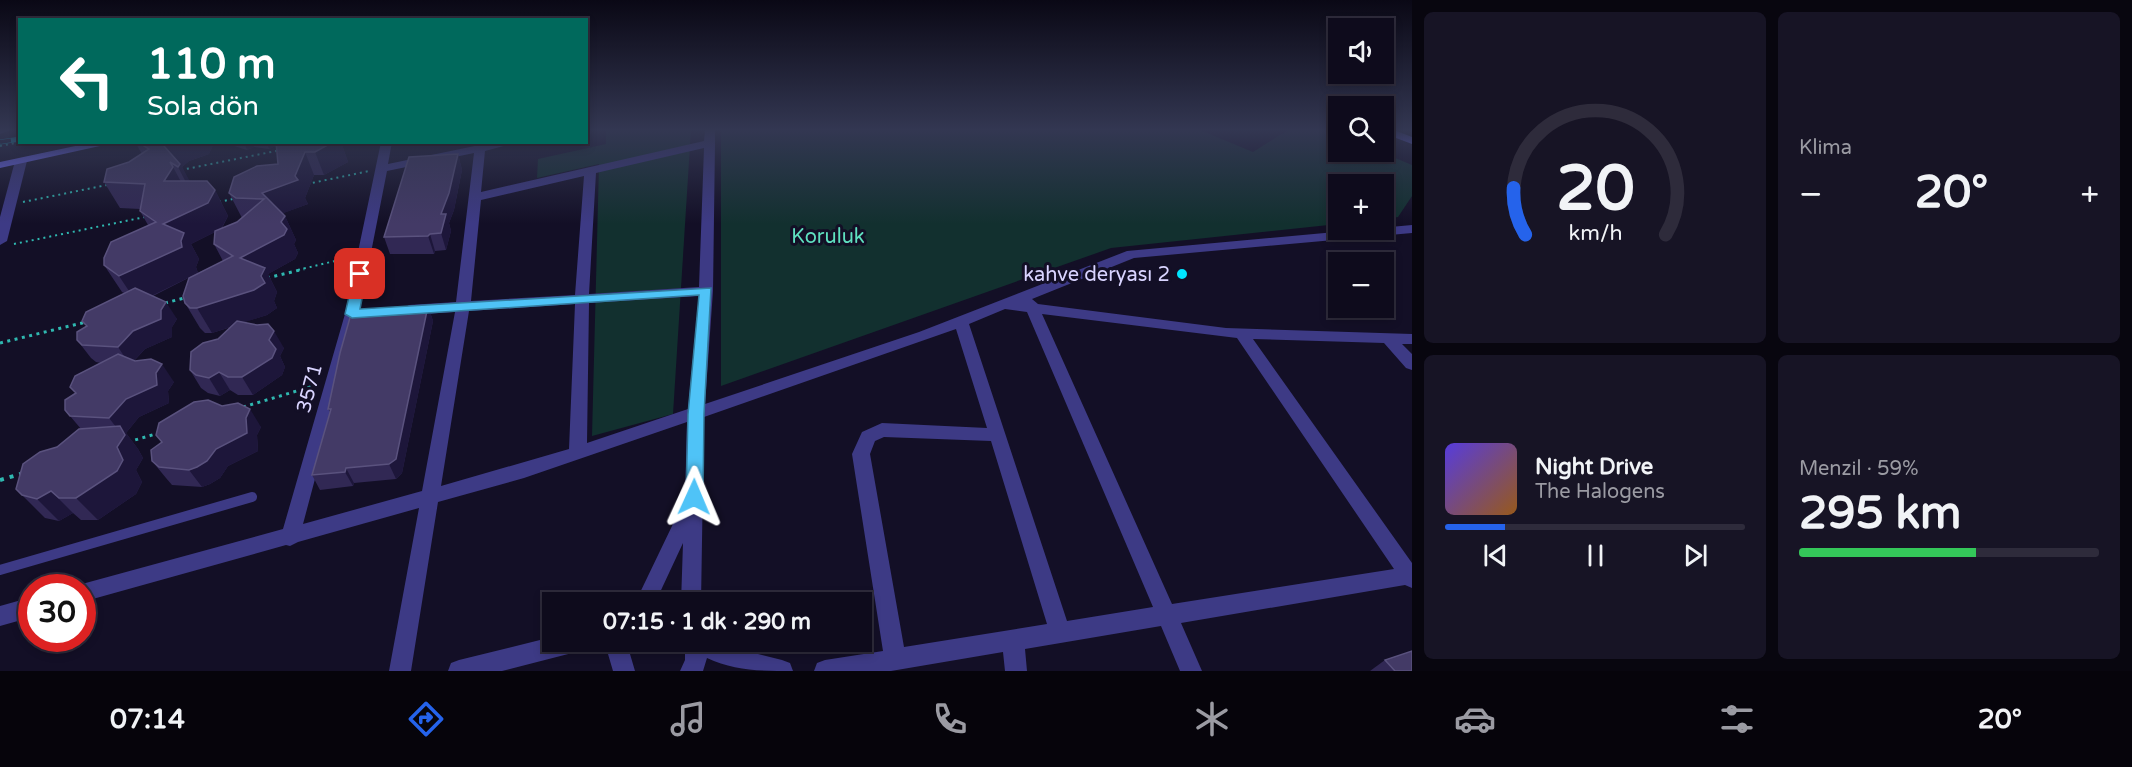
<!DOCTYPE html>
<html lang="tr">
<meta charset="utf-8">
<style>
body{margin:0;font-family:"Varela Round",sans-serif;background:#171425;color:#f1f3f6;height:100vh;display:flex;flex-direction:column;font-size:22px;white-space:nowrap}
*{box-sizing:border-box;margin:0}
p{font-size:20px;color:#9b9ba3}
.icon{flex:none;width:33px;height:33px;fill:none;stroke:currentColor;stroke-width:2;stroke-linecap:round;stroke-linejoin:round}
.map{position:relative;flex:1;overflow:hidden}
.details{display:flex;flex-direction:column;gap:12px;padding:12px;background:#08060f;width:720px}
.details>*{flex:none}
.top-card{position:absolute;left:18px;top:18px;width:570px;height:126px;border-radius:0px;box-shadow:0 3px 9px #0003,0 0 0 2px #2e2b3b;background:#00695c;color:#fff;overflow:hidden}
.controls{position:absolute;left:1328px;top:18px;display:grid;gap:12px}
.controls a{display:grid;place-items:center;width:66px;height:66px;border-radius:0px;background:#0e0b1c;box-shadow:0 3px 9px #0003,0 0 0 2px #2e2b3b;font-size:30px}
.speed{position:absolute;left:18px;top:574px;display:flex;gap:12px;font-size:30px;font-weight:700;text-align:center}
.speed>*{display:grid;place-content:center;width:78px;height:78px;border-radius:50%;background:#0e0b1c;box-shadow:0 3px 9px #0003,0 0 0 2px #2e2b3b;line-height:1}
.speed .limit{border:9px solid #d22;background:#fff;color:#111}
.pin{position:absolute;display:grid;place-items:center;width:51px;height:51px;color:#fff;margin:-26px;border-radius:12px;box-shadow:0 3px 9px #0006}
.me{position:absolute;width:66px;margin:-33px;rotate:1deg;stroke-linejoin:round;filter:drop-shadow(0 0 4px #0008)}
.turn{display:flex;align-items:center;gap:21px;height:126px;padding:0 30px;font-size:27px}
.turn .icon{width:78px;height:78px;stroke-width:2.5}
.turn b{display:block;font-size:42px;line-height:51px}
.big{font-size:45px;font-weight:800;line-height:1.1}
.details .card{flex:1;display:flex;flex-direction:column;justify-content:center;gap:9px;min-width:0;padding:0 21px;border-radius:9px;background:#171425}
.details .dial{align-items:center;gap:0}
.dial svg{height:156px;overflow:visible;fill:none;stroke:#2e2b3b;stroke-width:7;stroke-linecap:round;text-anchor:middle}
.dial text{fill:#f1f3f6;stroke:none}
.song{display:flex;align-items:center;gap:18px}
.cover{width:72px;height:72px;border-radius:9px;background:linear-gradient(135deg,hsl(250 70% 55%),hsl(30 70% 35%))}
.played{height:6px;border-radius:3px;background:linear-gradient(90deg,#2563eb 20%,#2e2b3b 20%)}
.keys{display:flex;justify-content:space-around;direction:ltr}
.heat{display:flex;justify-content:space-between;align-items:center;font-size:33px;direction:ltr}
.charge{height:9px;border-radius:4px;background:linear-gradient(90deg,#34c759 59%,#2e2b3b 0)}
.details .tiles{flex:1;display:grid;gap:12px;grid-template-columns:repeat(2,1fr)}
.trip{position:absolute;left:542px;top:592px;width:330px;height:60px;border-radius:0px;background:#0e0b1c;box-shadow:0 3px 9px #0003,0 0 0 2px #2e2b3b;font-weight:800;line-height:60px;text-align:center}
.tabs{display:flex;height:96px;justify-content:space-around;align-items:center;background:#06040b;color:#9b9ba3}
.tabs .icon{width:42px;height:42px}
.tabs .active{color:#2563eb}
.tabs b{font-size:27px;color:#f1f3f6}
main{display:flex;flex:1;min-height:0}
.map>svg:first-child{display:block}
.green{fill:#12302f}
.lines{fill:none;stroke-linecap:round;stroke-linejoin:round}
.path-far2{stroke:#2fb8b0;stroke-width:2;stroke-dasharray:2 4;stroke-linecap:butt}
.path-far1{stroke:#2fb8b0;stroke-width:3;stroke-dasharray:3 4.5;stroke-linecap:butt}
.path{stroke:#2fb8b0;stroke-width:4;stroke-dasharray:4 6;stroke-linecap:butt}
.service{stroke:#3d3a85;stroke-width:10}
.minor{fill:#3d3a85;fill-rule:evenodd}
.secondary{fill:#6f6bff;fill-rule:evenodd}
.rail-casing{stroke:#00e5ff;stroke-width:5}
.rail{stroke:#130f26;stroke-width:4;stroke-dasharray:11;stroke-linecap:butt}
.wall{fill:#312854;fill-rule:evenodd}
.shaded-wall{fill:#1d163a}
.building{fill:#433a66;stroke:#5a527e;stroke-width:1.5}
.route{fill:#4fc3f7;stroke:#337fa1;stroke-width:1.5}
.poi-dot{fill:#00e5ff;stroke:#130f26;stroke-width:2}
.labels{text-anchor:middle;stroke-width:6;stroke-linejoin:round;paint-order:stroke}
.park-label{font-size:20px;fill:#5fe0c0;stroke:#130f26}
.poi-label{font-size:20px;fill:#d9d4ff;stroke:#130f26;text-anchor:end}
.street-label{font-size:20px;fill:#d9d4ff;stroke:#130f26}
</style>
<main>
<div class="map">
<svg width="1412" height="671" viewBox="0 0 1412 671">
<rect width="100%" height="100%" fill="#130f26"/>
<!-- green -->
<g class="green">
<path d="M606,130h85l-18,284 -81,22 7,-272 -62,14 1,-19 68,-15z"/>
<path d="M721,130h479l53,22 35,-22h50v22h43l31,13v31l-14,21 -15,2v-35h-45v40l-227,24 -390,138z"/>
</g>
<g class="lines">
<!-- path-far2 -->
<g class="path-far2">
<path d="M0,146l20,-4"/>
<path d="M181,170l100,-20"/>
<path d="M307,184l62,-13"/>
<path d="M23,202l84,-17"/>
<path d="M219,202l14,-3"/>
<path d="M14,244l131,-27"/>
<path d="M298,270l53,-13"/>
</g>
<!-- path-far1 -->
<g class="path-far1">
<path d="M267,278l37,-9"/>
<path d="M165,303l23,-6"/>
<path d="M0,343l86,-21"/>
<path d="M243,407l74,-22"/>
<path d="M128,442l31,-9"/>
</g>
<!-- path -->
<path class="path" d="M0,480l24,-7"/>
<!-- service -->
<path class="service" d="M0,570l252,-73"/>
<!-- minor -->
<g class="minor">
<path d="M0,130h11l-11,4z"/>
<path d="M705,130h10v13l-2,148 -8,113 214,-72 208,-81 285,-26v8l-278,25 -102,41 6,5 188,24 186,6v10h-10l10,10v16l-6,-2 -22,-25 -131,-4 159,224v25l-7,-3 -224,38 21,48h-22l-19,-45 -136,23 2,22h-22l-2,-19 -112,19h-77l3,-8 8,-3 58,-9 -31,-197 10,-22 20,-9 105,5 -31,-99 -252,88 -3,186h-20l2,-60 -28,60h-20l50,-104 2,-77 -163,56 -86,24 -27,169h-22l30,-163 -121,34 -8,4 -4,-1 -204,57v-14h-8l8,-4 201,-55 62,-215 36,-172h11l-4,22 106,-22h24l-33,9 -4,41 223,-51zM704,148l-5,139 -110,7 7,-121zM474,153l-18,149 -47,3 -7,5 7,5 46,-3 -33,179 -119,33 56,-210 28,-143zM584,176l-9,119 -104,6 10,-101zM699,296l-11,113 -101,34 2,-140zM575,304l-6,145 -128,37 28,-175zM1005,309l22,3 126,295 -86,14 -98,-297zM1042,314l195,24 157,231 -222,35zM884,437l107,4 56,183 -143,23 -34,-193 5,-13z"/>
<path d="M21,158l6,3 -20,80 -7,4v-28l15,-56z"/>
<path d="M32,597v20l-32,9v-20z"/>
<path d="M552,637v5h35l-3,7 -8,3 -74,19h-54l3,-8 8,-3z"/>
<path d="M611,642h22l-3,12 5,17h-22l-5,-17z"/>
<path d="M685,642h36l9,5 52,13 8,3 3,8c-31,0 -59,0 -86,-13l-4,13h-23l5,-11z"/>
</g>
<!-- secondary -->
<g class="secondary">
<path d="M1383,130h11l18,7v7l-29,-11z"/>
<path d="M94,142h24l-118,26v-6z"/>
</g>
<!-- rail casing -->
<g class="rail-casing">
<path id="rail" d="M0,142l20,-3"/>
</g>
<!-- rail -->
<use href="#rail" class="rail"/>
</g>
<!-- wall -->
<g class="wall">
<path d="M135,142h77l1,3 -4,9 -20,7 -7,6 7,14 26,9 13,26 -6,12 15,-6 5,-4 -13,-25 49,-29 -2,-18 -7,3 -15,-2 -7,3 -13,-4 -2,-4h109l7,20 -24,13h-10l-9,23 3,6 -25,9 2,3 11,24 -2,4 4,9 -3,6 -27,15 9,18 -3,9 3,7 -10,7 -23,7 40,26 -4,8 5,11 -3,8 -29,20h-15l-8,-5 -10,6 -12,-3 -7,-5 -11,-18 28,-31 13,-12 -19,6h-7l-5,-5 -15,-25 13,-30 -45,23 24,23 -5,8v10l-27,12 -11,12 40,21 -6,9 1,12 -30,14 -13,16 12,16 5,9 -7,12 6,12 -6,12 -38,26h-17l-8,-7 -14,8 -14,-3 -23,-23 35,-48 24,-18 -16,-19 11,-17 25,-30 -5,-1 -5,-4 -14,-18 47,-47 -2,-1 -18,-27 44,-40 -8,-14v-2l-20,-1 -16,-26 25,-20 13,-8zM215,232l-1,12 9,17 -25,12 -2,-6 3,-8 -8,-15z"/>
<path d="M458,154l4,16 -8,40 -5,13 2,8 -5,19 -11,1 -1,3h-44l-6,-17z"/>
<path d="M428,306l5,15 -31,152 -6,6 -42,4 -1,3 -33,4 -8,-15 18,-63 -2,-3z"/>
<path d="M222,406l39,21 -4,8 1,16 -30,15 -8,12 -10,6 -8,3 -30,-2 -6,-7 -14,-17z"/>
<path d="M1385,660l27,11h-42z"/>
</g>
<!-- shaded-wall -->
<g class="shaded-wall">
<path d="M169,142h43l1,3 -4,9 -20,7 -7,6 12,22 -3,3 -13,-25 -14,-21z"/>
<path d="M244,142h8l2,5 -7,3z"/>
<path d="M267,142h17l-15,7z"/>
<path d="M333,142h8l7,20 -24,13 -9,-23z"/>
<path d="M305,152l9,23 -9,23 3,6 -35,13 -11,-24 33,-17z"/>
<path d="M458,154l4,16 -8,40 -5,13 2,8 -5,19 -5,-17v-19z"/>
<path d="M173,167l14,26 -23,-12z"/>
<path d="M215,190l13,26 -7,13 -30,15 8,15 -3,8 2,6 -61,30 -18,-27 44,-52z"/>
<path d="M285,216l11,24 -2,4 4,9 -3,6 -27,15 9,18 -3,9 3,7 -10,7 -55,18 -15,-25 43,-50 41,-36z"/>
<path d="M430,234l5,17 -1,3 -6,-18z"/>
<path d="M166,302l11,17 -5,8v10l-27,12 -15,16 -12,-18 15,-16 28,-21z"/>
<path d="M428,306l5,15 -31,152 -6,6 -7,-15z"/>
<path d="M274,331l10,17 -4,8 5,11 -3,8 -29,20 -11,-18 27,-37z"/>
<path d="M162,364l12,18 -6,9 1,12 -30,14 -13,16 12,16 5,9 -7,12 6,12 -6,12 -38,26 -22,-22 41,-51 6,-11 -14,-18 17,-19 30,-26z"/>
<path d="M219,372l11,18 -10,6 -11,-18z"/>
<path d="M250,409l11,18 -4,8 1,16 -30,15 -8,12 -10,6 -8,3 -13,-17 27,-21 30,-31z"/>
<path d="M346,468l8,15 -1,3 -8,-14z"/>
<path d="M51,491l22,22 -14,8 -22,-22z"/>
</g>
<!-- building -->
<g class="building">
<path d="M138,142h31l-5,4 16,18 -2,3 -8,-5 3,5 -9,14h43l8,9 -7,13 -45,21 21,9 -3,8 1,6 -63,29 -15,-11v-7l7,-16 45,-20 -16,-11 5,-27 -41,-2 3,-13 22,-7 20,-13z"/>
<path d="M276,142h57l-18,10h-10l-10,24 3,4 -36,13 23,23 -4,6 6,7 -3,6 -44,23 25,10 -4,8 4,7 -11,7 -57,18h-7l-5,-5 -2,-7 6,-18 44,-22 -19,-12 1,-13 22,-9 27,-23 -28,-1 -7,-5 5,-16 23,-11 21,-2z"/>
<path d="M458,154l-9,39 -8,21h5l-5,19 -11,1 -2,2 -44,1 25,-80z"/>
<path d="M135,288l31,14 -5,8v9l-28,12 -15,16 -36,-2 -5,-5v-8l10,-6 -5,-5 4,-9z"/>
<path d="M428,306l-32,153 -7,5 -43,4 -1,4 -33,3 19,-66h-3l12,-56 11,-39z"/>
<path d="M237,321l20,4 11,-1 6,7 -5,9 7,9 -4,9 -30,19h-14l-9,-5 -10,6 -13,-3 -6,-5 1,-18 12,-9 15,-4z"/>
<path d="M118,354l17,7 16,-2 11,5 -6,9 1,12 -31,14 -17,19 -39,-2 -5,-6v-10l11,-7 -6,-6 5,-11z"/>
<path d="M208,400l14,6 16,-3 12,6 -4,9 1,15 -31,16 -9,12 -10,6 -8,3 -30,-3 -7,-6 -1,-11 11,-8 -6,-7 3,-12 35,-21z"/>
<path d="M120,426l5,9 -8,12 6,13 -6,11 -41,27h-17l-8,-7 -14,8 -15,-4 -6,-6 7,-25 17,-12 17,-5 22,-18z"/>
<path d="M1412,651v20h-17l-10,-11z"/>
</g>
<!-- sky -->
<linearGradient id="sky" x2="0" y2="1"><stop stop-color="#0a0815"/><stop offset="0.58" stop-color="#333752"/><stop offset="1" stop-color="#333752" stop-opacity="0"/></linearGradient>
<rect width="1412" height="224" fill="url(#sky)"/>
<!-- route -->
<path class="route" d="M360,270l7,4 -7,35 351,-21 -7,126 -1,83 -3,5h-12l-2,-5 2,-83 11,-119 -347,23 -7,-4 9,-40z"/>
<!-- markers -->
<circle class="poi-dot" cx="1182" cy="274" r="6"/>
<g class="labels">
<!-- park labels -->
<g class="park-label">
<text x="828" y="243">Koruluk</text>
</g>
<!-- poi labels -->
<g class="poi-label">
<text x="1170" y="281">kahve deryası 2</text>
</g>
<!-- street labels -->
<g class="street-label">
<text transform="translate(309 388) rotate(-75)" y="7">3571</text>
</g>
</g>
</svg>
<div class="controls">
<a><svg class="icon" aria-label="sound" viewBox="0 0 24 24"><path d="M4 9h4l5-4v14l-5-4H4zM17 9q2 3 0 6"/></svg></a>
<a><svg class="icon" aria-label="search" viewBox="0 0 24 24"><circle cx="10" cy="10" r="6"/><path d="M15 15l6 6"/></svg></a>
<a>+</a>
<a>−</a>
</div>
<div class="speed"><div class="limit">30</div></div>
<div class="pin" style="left:360px;top:274px;background:#d93025"><svg class="icon" aria-label="arrive" viewBox="0 0 24 24"><path d="M6 21V4h12l-3 4 3 4H6"/></svg></div>
<svg class="me" style="left:694px;top:497px" viewBox="-20 -20 40 40"><path d="M0-17L14 15 0 8-14 15z" fill="#4fc3f7" stroke="#fff" stroke-width="4"/></svg>
<div class="trip">07:15 · 1 dk · 290 m</div>
<div class="top-card">
<div class="turn"><svg class="icon" aria-label="left" viewBox="0 0 24 24"><path d="M17 20v-9H6M10 6l-5 5 5 5"/></svg><div><b>110 m</b>Sola dön</div></div>
</div>
</div>
<section class="details">
<div class="tiles">
<div class="card dial"><svg viewBox="0 0 100 80">
<path d="M14 69A42 42 0 1 1 86 69"/>
<path d="M14 69A42 42 0 0 1 8 45" stroke="#2563eb"/>
<text x="50" y="56" font-size="32" font-weight="700">20</text>
<text x="50" y="72" font-size="11">km/h</text>
</svg></div>
<div class="card"><p>Klima</p>
<div class="heat"><a>−</a><b class="big">20°</b><a>+</a></div>
</div>
<div class="card">
<div class="song"><i class="cover"></i><div><b>Night Drive</b><p>The Halogens</p></div></div>
<div class="played"></div>
<div class="keys"><svg class="icon" aria-label="previous" viewBox="0 0 24 24"><path d="M18 5L8 12l10 7zM5 5v14"/></svg><svg class="icon" aria-label="pause" viewBox="0 0 24 24"><path d="M8 5v14M16 5v14"/></svg><svg class="icon" aria-label="next" viewBox="0 0 24 24"><path d="M6 5l10 7-10 7zM19 5v14"/></svg></div>
</div>
<div class="card"><p>Menzil · 59%</p><b class="big">295 km</b><div class="charge"></div></div>
</div>
</section>
</main>
<nav class="tabs">
<b>07:14</b>
<svg class="icon active" aria-label="directions" viewBox="0 0 24 24"><path d="M12 3l9 9-9 9-9-9zM9 14v-3h6M13 9l2 2-2 2"/></svg>
<svg class="icon" aria-label="music" viewBox="0 0 24 24"><path d="M9 18V5l10-2v13"/><circle cx="6" cy="18" r="3"/><circle cx="16" cy="16" r="3"/></svg>
<svg class="icon" aria-label="phone" viewBox="0 0 24 24"><path d="M5 4h4l2 5-3 2q2 4 5 5l2-3 5 2v4C11 20 4 13 5 4z"/></svg>
<svg class="icon" aria-label="climate" viewBox="0 0 24 24"><path d="M12 3v18M4 7l16 10M4 17L20 7"/></svg>
<svg class="icon" aria-label="car" viewBox="0 0 24 24"><path d="M5 17H2v-5l4-1 3-4h7l3 4 3 1v5h-3M9 17h6M6 11h13"/><circle cx="7" cy="17" r="2"/><circle cx="17" cy="17" r="2"/></svg>
<svg class="icon" aria-label="filters" viewBox="0 0 24 24"><path d="M4 7h16M4 17h16"/><circle cx="9" cy="7" r="2"/><circle cx="15" cy="17" r="2"/></svg>
<b>20°</b>
</nav>
